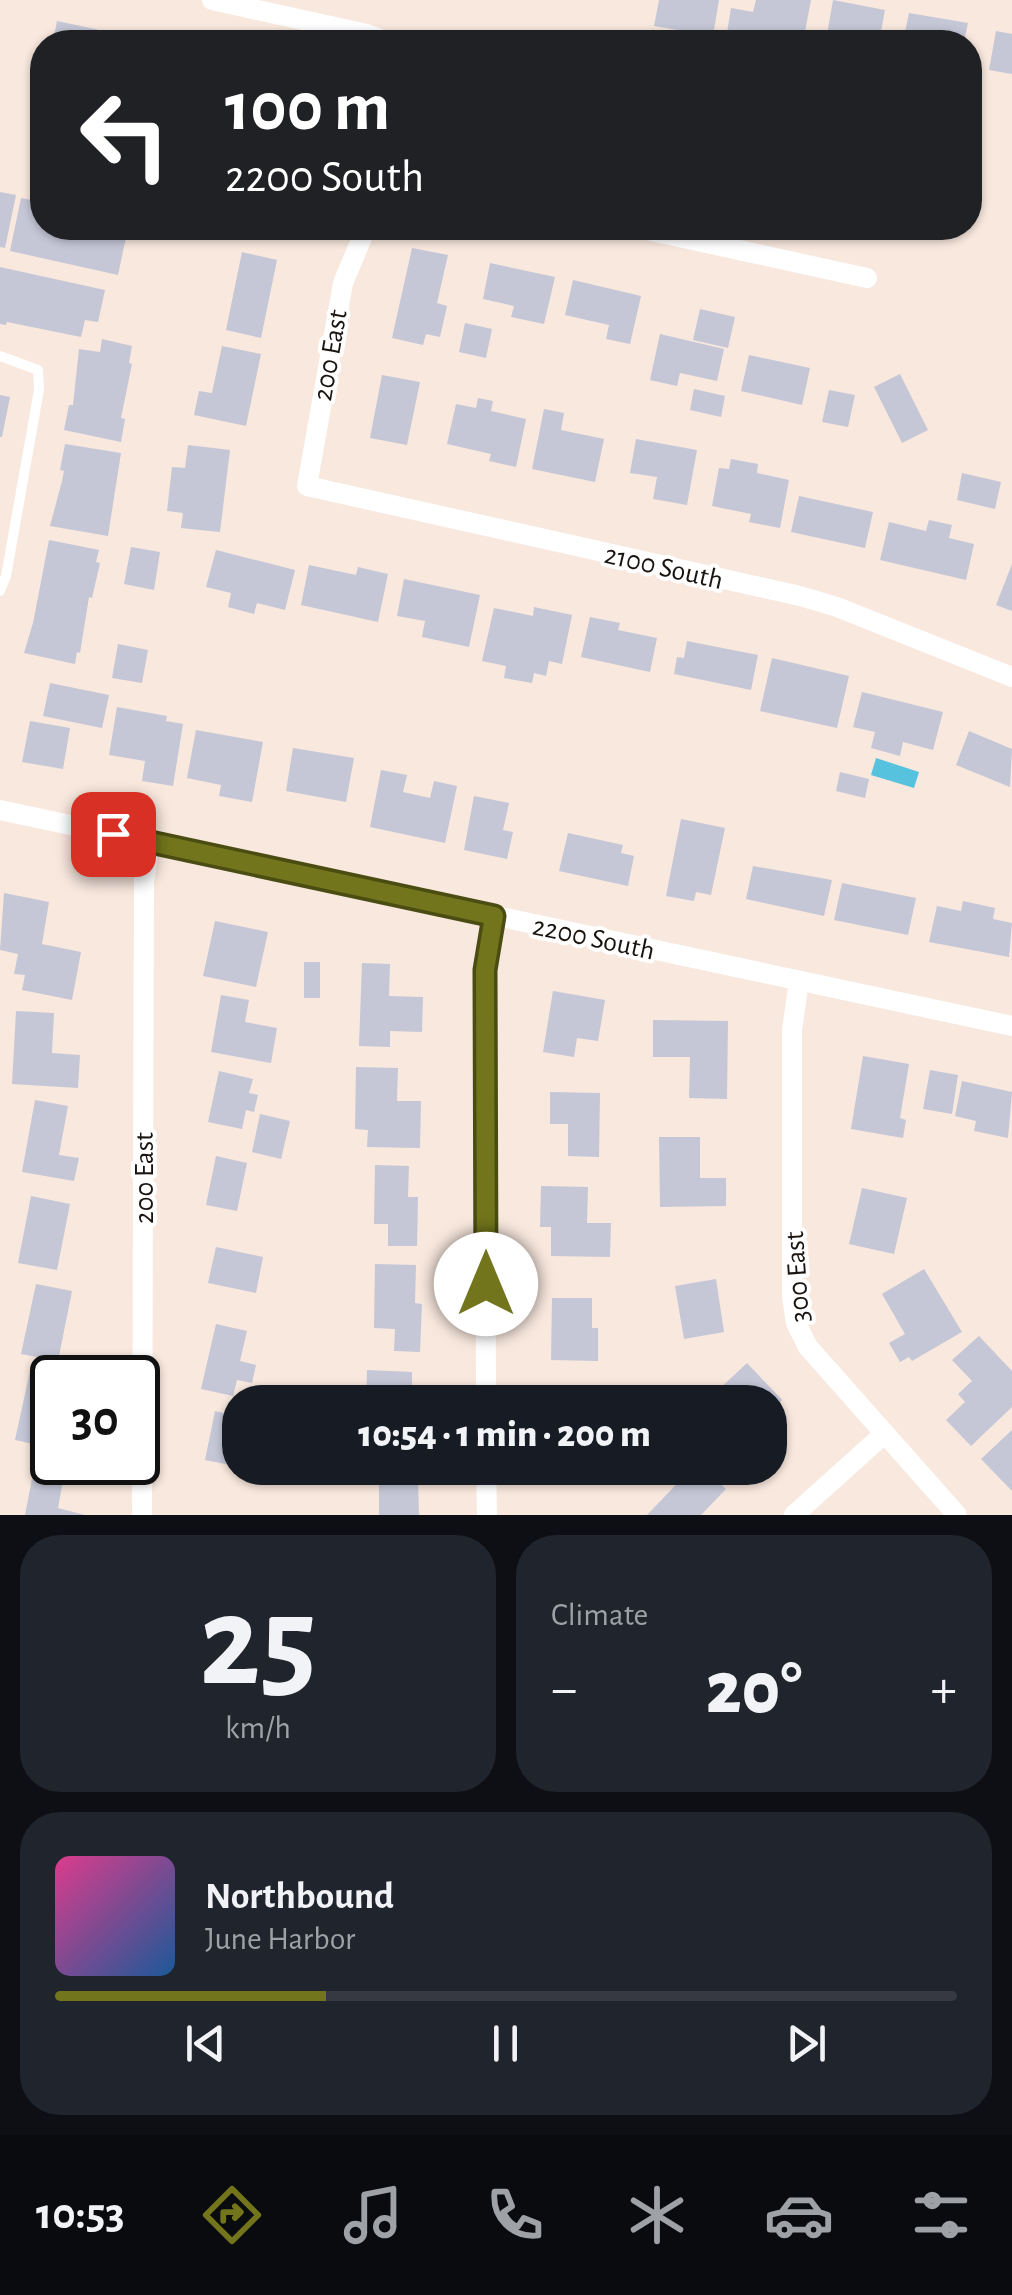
<!DOCTYPE html>
<meta charset="utf-8">
<style>
body{margin:0;font-family:"Alegreya Sans",sans-serif;background:#20242c;color:#f1f3f6;height:100vh;display:flex;flex-direction:column;font-size:38px;white-space:nowrap}
*{box-sizing:border-box;margin:0}
p{font-size:32px;color:#9ea1a6}
.icon{flex:none;width:55px;height:55px;fill:none;stroke:currentColor;stroke-width:2;stroke-linecap:round;stroke-linejoin:round}
.map{position:relative;height:1515px;overflow:hidden}
.side{display:flex;flex-direction:column;gap:20px;padding:20px;background:#0d0f14;flex:1}
.side>*{flex:none}
.top-card{position:absolute;left:30px;top:30px;width:952px;height:210px;border-radius:40px;box-shadow:0 2px 8px #0004;background:#202124;color:#fff;overflow:hidden}
.speed{position:absolute;left:30px;top:1355px;display:flex;gap:20px;font-size:50px;font-weight:700;text-align:center}
.speed>*{display:grid;place-content:center;width:130px;height:130px;border-radius:50%;background:#171b24;box-shadow:0 2px 8px #0004;line-height:1}
.speed .limit{border:5px solid #111;border-radius:15px;background:#fff;color:#111}
.pin{position:absolute;display:grid;place-items:center;width:85px;height:85px;color:#fff;margin:-42px;border-radius:20px;box-shadow:0 5px 15px #0006}
.me{position:absolute;width:110px;margin:-55px;rotate:0deg;stroke-linejoin:round;filter:drop-shadow(0 0 8px #0008)}
.turn{display:flex;align-items:center;gap:35px;height:210px;padding:0 30px;font-size:45px}
.turn .icon{width:130px;height:130px;stroke-width:2.5}
.turn b{display:block;font-size:70px;line-height:85px}
.big{font-size:75px;font-weight:800;line-height:1.1}
.side .tile{flex:1;display:flex;flex-direction:column;justify-content:center;gap:15px;min-width:0;padding:0 35px;border-radius:40px;background:#20242c}
.side .dial{align-items:center;gap:0}
.dial b{font-size:130px;line-height:1}
.song{display:flex;align-items:center;gap:30px}
.cover{width:120px;height:120px;border-radius:15px;background:linear-gradient(135deg,hsl(330 70% 55%),hsl(210 70% 35%))}
.played{height:10px;border-radius:5px;background:linear-gradient(90deg,#72751b 30%,#363941 30%)}
.keys{display:flex;justify-content:space-around;direction:ltr}
.heat{display:flex;justify-content:space-between;align-items:center;font-size:55px;direction:ltr}
.side .tiles{flex:1;display:grid;gap:20px;grid-template-columns:1fr 1fr}
.tile:last-child{grid-column:span 2}
.trip{position:absolute;left:222px;top:1385px;width:565px;height:100px;border-radius:40px;background:#171b24;box-shadow:0 2px 8px #0004;font-weight:800;line-height:100px;text-align:center}
.tabs{display:flex;height:160px;justify-content:space-around;align-items:center;background:#090b0e;color:#9ea1a6}
.tabs .icon{width:70px;height:70px}
.tabs .selected{color:#72751b}
.tabs b{font-size:45px;color:#f1f3f6}
.map>svg:first-child{display:block}
.water{fill:#56c2de}
.building{fill:#c5c7d7}
.lines{fill:none;stroke-linecap:round;stroke-linejoin:round}
.service{stroke:#fff;stroke-width:10}
.minor{stroke:#fff;stroke-width:20}
.route-casing{stroke:#4a4c12;stroke-width:25}
.route{stroke:#72751b;stroke-width:18}
.labels{text-anchor:middle;stroke-width:8;stroke-linejoin:round;paint-order:stroke}
.street-label{font-size:28px;fill:#1a1411;stroke:#fff}
</style>
<div class="map">
<svg width="1012" height="1515" viewBox="0 0 1012 1515">
<rect width="100%" height="100%" fill="#f8e8de"/>
<!-- water -->
<path class="water" d="M876,758l43,14 -5,16 -43,-13z"/>
<!-- building -->
<g class="building">
<path d="M659,0h60l-6,36 -59,-10z"/>
<path d="M756,0h55l-8,42h-58l-19,-3 5,-31 22,4z"/>
<path d="M833,0l52,10 -6,32h-31v-4l-21,-3z"/>
<path d="M909,13l59,10 -4,19h-61z"/>
<path d="M57,21l95,20v1h-99z"/>
<path d="M996,31l16,3v40l-23,-4z"/>
<path d="M970,165l10,2 -8,39 -2,-1z"/>
<path d="M0,192l16,3 -11,53 -5,-1z"/>
<path d="M21,198l21,4v26h86l-10,47 -108,-24z"/>
<path d="M412,248l36,7 -11,48 10,3 -7,31 -14,-3 -3,11 -31,-7z"/>
<path d="M242,252l35,8 -16,78 -35,-8z"/>
<path d="M490,263l65,14 -11,47 -33,-7 3,-11 -31,-7z"/>
<path d="M0,267l105,23 -7,32 -13,-2 -4,17 -74,-15 -1,3 -6,-1z"/>
<path d="M573,280l68,16 -11,48 -24,-5 3,-14 -44,-10z"/>
<path d="M700,309l35,8 -7,31 -35,-8z"/>
<path d="M465,323l27,6 -6,29 -27,-6z"/>
<path d="M660,334l64,15 -7,32 -37,-8 -3,13 -27,-6z"/>
<path d="M102,339l30,7 -3,17 3,1 -11,54 4,1 -4,23 -57,-12 5,-25h4l6,-56 21,3z"/>
<path d="M222,346l39,8 -15,72 -52,-11 5,-24 13,2z"/>
<path d="M749,355l61,13 -8,37 -61,-14z"/>
<path d="M900,374l28,56 -26,13 -28,-56z"/>
<path d="M382,375l38,7 -13,63 -37,-7z"/>
<path d="M694,389l31,7 -4,21 -31,-7z"/>
<path d="M829,390l26,5 -7,32 -26,-5z"/>
<path d="M0,395l10,2 -8,40h-2z"/>
<path d="M478,398l15,3 -2,10 35,8 -10,48 -27,-6 2,-7 -44,-10 9,-40 20,4z"/>
<path d="M544,409l20,4 -3,17 43,9 -9,43 -63,-13z"/>
<path d="M636,439l61,11 -10,55 -34,-6 4,-22 -27,-4z"/>
<path d="M65,444l56,9 -13,83 -58,-10 12,-45 2,-10 -4,-1z"/>
<path d="M188,445l42,5 -10,82 -39,-4 2,-15 -16,-2 5,-44 13,1z"/>
<path d="M731,459l27,5 -1,9 32,7 -9,48 -31,-6 2,-8 -39,-8 7,-38 10,1z"/>
<path d="M962,473l39,9 -6,27 -38,-9z"/>
<path d="M799,496l74,16 -8,36 -74,-16z"/>
<path d="M929,520l23,5 -3,13 25,6 -8,36 -86,-20 9,-38 37,9z"/>
<path d="M49,540l50,10 -3,12 4,1 -8,35 -3,-1 -9,56 -3,-1 -2,12 -51,-11 9,-30z"/>
<path d="M131,547l29,5 -6,38 -30,-6z"/>
<path d="M216,550l79,20 -10,40 -28,-7 -3,11 -26,-7 3,-14 -25,-6z"/>
<path d="M1012,564v47l-16,-6z"/>
<path d="M309,565l47,10 2,-8 30,7 -10,48 -77,-17z"/>
<path d="M404,579l76,16 -11,52 -47,-10 3,-16 -28,-5z"/>
<path d="M534,607l38,8 -10,49 -13,-3 -3,15 -12,-3 -2,10 -28,-5 2,-12 -24,-5 12,-53 39,8z"/>
<path d="M590,617l30,6 -2,7 39,8 -7,34 -69,-15z"/>
<path d="M687,641l71,14 -7,35 -77,-16 3,-17 7,1z"/>
<path d="M118,644l30,6 -6,33 -30,-5z"/>
<path d="M772,658l77,18 -12,52 -77,-17z"/>
<path d="M50,683l59,12 -7,33 -59,-12z"/>
<path d="M862,692l81,20 -10,38 -30,-8 -3,14 -29,-8 4,-16 -22,-5z"/>
<path d="M117,707l50,9 -1,5 17,3 -10,62 -31,-5 3,-20 -36,-6z"/>
<path d="M30,721l40,7 -7,41 -41,-7z"/>
<path d="M196,730l67,12 -11,60 -33,-6 2,-11 -34,-7z"/>
<path d="M969,731l43,18 -2,38 -54,-22z"/>
<path d="M293,748l61,10 -8,44 -60,-11z"/>
<path d="M381,770l26,5 -4,17 27,6 4,-17 23,5 -12,57 -75,-16z"/>
<path d="M840,772l29,7 -4,19 -29,-7z"/>
<path d="M474,796l35,7 -6,27 10,2 -6,27 -43,-9z"/>
<path d="M681,819l44,9 -14,67 -15,-3 -2,9 -28,-5z"/>
<path d="M568,833l55,12 -2,8 13,3 -6,30 -69,-15z"/>
<path d="M753,866l79,14 -8,36 -78,-17z"/>
<path d="M842,883l74,15 -8,37 -74,-15z"/>
<path d="M4,893l45,9 -7,42 39,8 -9,48 -50,-10 3,-15 -11,-1 4,-20 -18,-4z"/>
<path d="M963,901l32,7 -2,11 19,4 -3,34 -80,-15 8,-36 24,5z"/>
<path d="M215,921l53,11 -12,55 -53,-11z"/>
<rect x="304" y="962" width="16" height="36"/>
<path d="M362,963l28,1 -1,32 34,1 -1,35 -32,-1v16l-31,-1z"/>
<path d="M553,991l52,9 -7,41 -21,-3 -3,19 -31,-5z"/>
<path d="M221,995l28,5 -4,22 32,6 -6,35 -60,-11z"/>
<path d="M16,1011l38,2 -2,40 28,2 -2,33 -66,-4z"/>
<path d="M653,1020l75,1 -1,78 -38,-1 1,-41h-37z"/>
<path d="M863,1056l46,8 -9,54 6,2 -3,18 -52,-9z"/>
<path d="M356,1067l42,1 -1,33h24l-1,47 -53,-1 1,-17 -13,-1z"/>
<path d="M930,1070l28,5 -6,39 -29,-5z"/>
<path d="M219,1071l34,8 -4,14 9,2 -4,17 -8,-2 -4,19 -34,-7z"/>
<path d="M962,1081l50,11 -4,46 -34,-7 2,-10 -21,-5z"/>
<path d="M550,1092l50,1 -1,64 -31,-1v-32h-18z"/>
<path d="M35,1100l33,6 -9,49 20,3 -5,23 -52,-9z"/>
<path d="M260,1114l30,7 -9,38 -29,-7z"/>
<path d="M659,1137h41v41h26v28l-66,1z"/>
<path d="M216,1156l31,7 -10,48 -31,-6z"/>
<path d="M375,1165l34,1 -1,31h10l-1,49h-29v-22h-14z"/>
<path d="M541,1186l47,1 -1,36h24l-1,34 -59,-1v-29h-11z"/>
<path d="M862,1188l45,10 -13,56 -45,-10z"/>
<path d="M31,1196l39,8 -13,66 -39,-7z"/>
<path d="M216,1247l47,10 -7,36 -48,-10z"/>
<path d="M375,1264l41,1 -1,38 7,1 -2,48 -26,-1 1,-22 -21,-1z"/>
<path d="M924,1269l38,63 -50,29 -3,-4 -9,5 -11,-19 16,-9 -23,-40z"/>
<path d="M716,1279l8,53 -40,7 -9,-53z"/>
<path d="M36,1284l36,7 -14,70 -37,-7z"/>
<path d="M552,1298h40v30h6v33l-47,-1z"/>
<path d="M216,1324l31,7 -7,30 16,4 -4,18 -15,-3 -4,16 -32,-7z"/>
<path d="M979,1336l33,35v36l-41,39 -25,-26 19,-18 -7,-8 14,-13 -20,-21z"/>
<path d="M747,1363l35,37 -12,11v-9h-57l5,-4 -4,-4z"/>
<path d="M367,1370l45,2v30h-46z"/>
<path d="M30,1371l22,4v73l-37,-8z"/>
<path d="M215,1411l25,6v26l-5,23 -30,-6z"/>
<path d="M770,1422l13,14 -13,12z"/>
<path d="M1012,1430v61l-31,-32z"/>
<path d="M35,1463l30,6 -7,39 27,7h-60z"/>
<path d="M692,1468h12l22,21 -25,26h-54z"/>
<path d="M379,1479h39l1,36h-40z"/>
</g>
<g class="lines">
<!-- service -->
<path class="service" d="M0,356l38,14 1,20 -33,186 -6,15"/>
<!-- minor -->
<g class="minor">
<path d="M212,0l155,34 21,8"/>
<path d="M366,228l-23,55 -36,203 493,110 37,11 175,70"/>
<path d="M638,228l229,50"/>
<path d="M0,810l1012,216"/>
<path d="M799,981l-7,49v267l4,26 12,24 149,168"/>
<path d="M486,1402l-1,-432 9,-55"/>
<path d="M486,1468l1,47"/>
<path d="M142,1515l2,-634 6,-39"/>
<path d="M794,1515l90,-81"/>
</g>
</g>
<g class="lines">
<!-- route casing -->
<g class="route-casing">
<path id="route" d="M113,834l381,82 -9,54 1,314"/>
</g>
<!-- route -->
<use href="#route" class="route"/>
</g>
<g class="labels">
<!-- street labels -->
<g class="street-label">
<text transform="translate(329 355) rotate(-80)" y="10">200 East</text>
<text transform="translate(664 566) rotate(13)" y="10">2100 South</text>
<text transform="translate(594 937) rotate(12)" y="10">2200 South</text>
<text transform="translate(143 1178) rotate(-90)" y="10">200 East</text>
<text transform="translate(796 1277) rotate(-94)" y="10">300 East</text>
</g>
</g>
</svg>
<div class="speed"><div class="limit">30</div></div>
<div class="pin" style="left:113px;top:834px;background:#d93025"><svg class="icon" aria-label="arrive" viewBox="0 0 24 24"><path d="M6 21V4h12l-3 4 3 4H6"/></svg></div>
<svg class="me" style="left:486px;top:1284px" viewBox="-20 -20 40 40"><circle r="19" fill="#fff"/><path d="M0-13L10 11 0 6-10 11z" fill="#72751b"/></svg>
<div class="trip">10:54 · 1 min · 200 m</div>
<div class="top-card">
<div class="turn"><svg class="icon" aria-label="left" viewBox="0 0 24 24"><path d="M17 20v-9H6M10 6l-5 5 5 5"/></svg><div><b>100 m</b>2200 South</div></div>
</div>
</div>
<section class="side">
<div class="tiles">
<div class="tile dial"><b>25</b><p>km/h</p></div>
<div class="tile"><p>Climate</p>
<div class="heat"><a>−</a><b class="big">20°</b><a>+</a></div>
</div>
<div class="tile">
<div class="song"><i class="cover"></i><div><b>Northbound</b><p>June Harbor</p></div></div>
<div class="played"></div>
<div class="keys"><svg class="icon" aria-label="previous" viewBox="0 0 24 24"><path d="M18 5L8 12l10 7zM5 5v14"/></svg><svg class="icon" aria-label="pause" viewBox="0 0 24 24"><path d="M8 5v14M16 5v14"/></svg><svg class="icon" aria-label="next" viewBox="0 0 24 24"><path d="M6 5l10 7-10 7zM19 5v14"/></svg></div>
</div>
</div>
</section>
<nav class="tabs">
<b>10:53</b>
<svg class="icon selected" aria-label="directions" viewBox="0 0 24 24"><path d="M12 3l9 9-9 9-9-9zM9 14v-3h6M13 9l2 2-2 2"/></svg>
<svg class="icon" aria-label="music" viewBox="0 0 24 24"><path d="M9 18V5l10-2v13"/><circle cx="6" cy="18" r="3"/><circle cx="16" cy="16" r="3"/></svg>
<svg class="icon" aria-label="phone" viewBox="0 0 24 24"><path d="M5 4h4l2 5-3 2q2 4 5 5l2-3 5 2v4C11 20 4 13 5 4z"/></svg>
<svg class="icon" aria-label="climate" viewBox="0 0 24 24"><path d="M12 3v18M4 7l16 10M4 17L20 7"/></svg>
<svg class="icon" aria-label="car" viewBox="0 0 24 24"><path d="M5 17H2v-5l4-1 3-4h7l3 4 3 1v5h-3M9 17h6M6 11h13"/><circle cx="7" cy="17" r="2"/><circle cx="17" cy="17" r="2"/></svg>
<svg class="icon" aria-label="filters" viewBox="0 0 24 24"><path d="M4 7h16M4 17h16"/><circle cx="9" cy="7" r="2"/><circle cx="15" cy="17" r="2"/></svg>
</nav>
